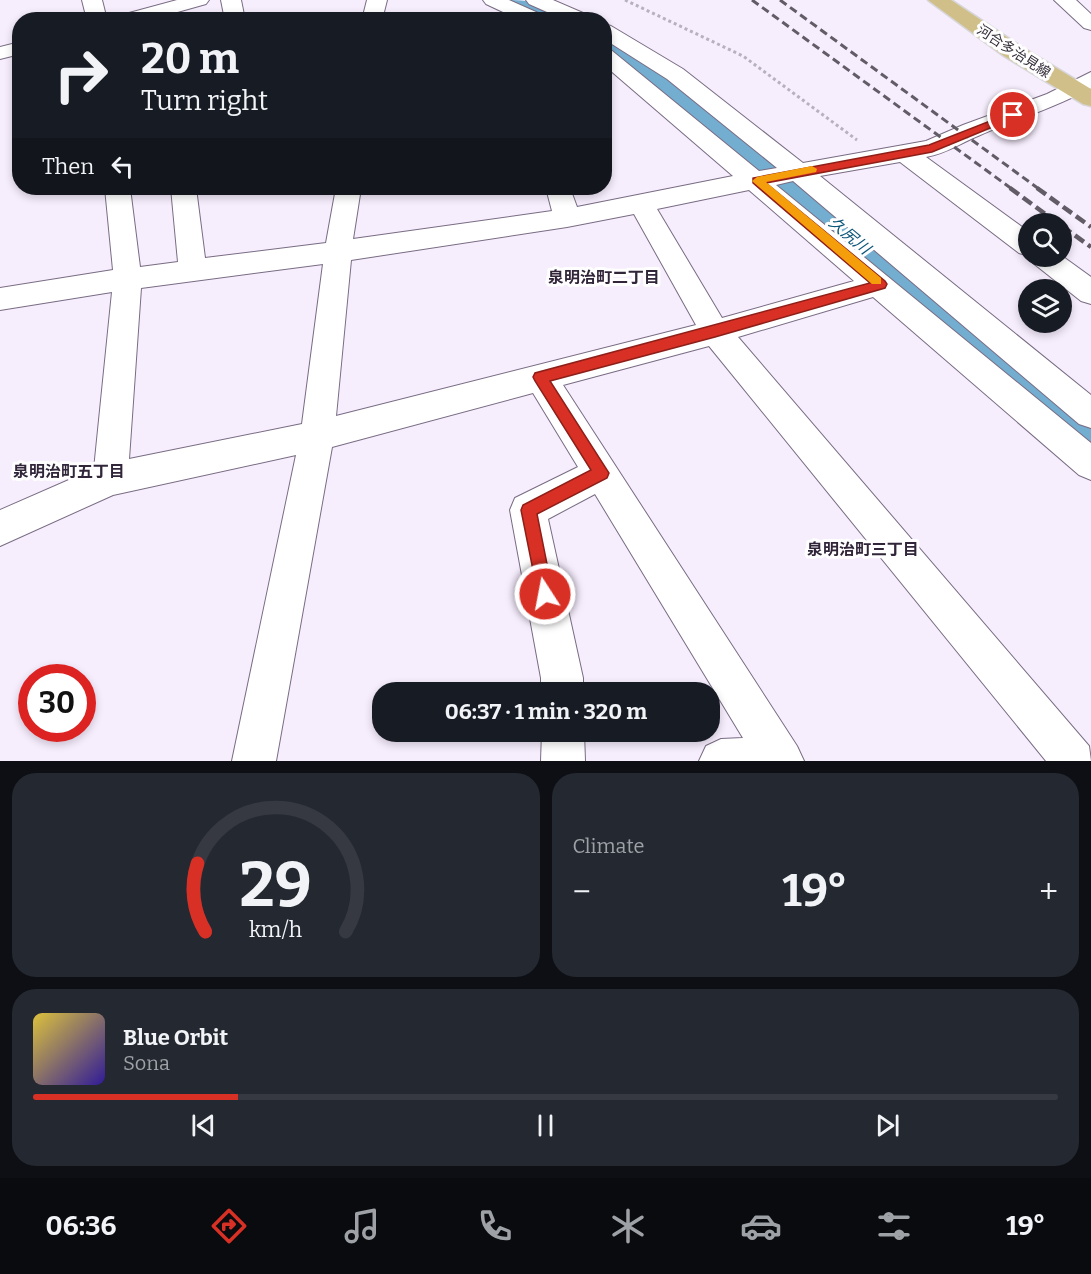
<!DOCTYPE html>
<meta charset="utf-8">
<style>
body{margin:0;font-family:Bitter,"Noto Sans JP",serif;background:#242831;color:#f1f3f6;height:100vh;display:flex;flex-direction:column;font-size:22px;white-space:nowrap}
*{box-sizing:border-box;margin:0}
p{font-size:20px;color:#9ea1a6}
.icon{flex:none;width:33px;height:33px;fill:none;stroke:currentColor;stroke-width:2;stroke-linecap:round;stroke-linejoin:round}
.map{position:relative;height:761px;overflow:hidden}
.drawer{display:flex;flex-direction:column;gap:12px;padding:12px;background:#0d0f14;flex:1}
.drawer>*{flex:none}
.top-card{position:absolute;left:12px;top:12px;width:600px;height:183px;border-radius:24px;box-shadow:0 3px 9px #0003;background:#171b24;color:#f1f3f6;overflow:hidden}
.controls{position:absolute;left:1018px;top:213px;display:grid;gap:12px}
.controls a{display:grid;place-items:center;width:54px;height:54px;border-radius:50%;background:#171b24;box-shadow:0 3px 9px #0003;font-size:30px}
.speed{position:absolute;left:18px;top:664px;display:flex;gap:12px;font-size:30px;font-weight:700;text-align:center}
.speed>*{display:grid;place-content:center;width:78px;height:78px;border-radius:50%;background:#171b24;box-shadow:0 3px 9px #0003;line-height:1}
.speed .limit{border:9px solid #d22;background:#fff;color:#111}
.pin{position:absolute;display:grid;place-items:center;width:51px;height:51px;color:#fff;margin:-26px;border:3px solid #fff;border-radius:50%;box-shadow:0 2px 6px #0007}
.me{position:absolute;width:66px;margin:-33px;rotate:349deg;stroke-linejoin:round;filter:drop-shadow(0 0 4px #0008)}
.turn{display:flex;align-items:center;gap:21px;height:126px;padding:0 30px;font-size:27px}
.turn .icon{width:78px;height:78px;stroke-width:2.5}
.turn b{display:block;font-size:42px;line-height:51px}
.then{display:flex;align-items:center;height:57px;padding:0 30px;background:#0003;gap:12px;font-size:22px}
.big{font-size:45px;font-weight:700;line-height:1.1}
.drawer .card{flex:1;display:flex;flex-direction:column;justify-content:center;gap:9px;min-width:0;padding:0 21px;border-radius:24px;background:#242831}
.drawer .dial{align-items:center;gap:0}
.dial svg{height:156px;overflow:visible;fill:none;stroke:#363941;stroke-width:7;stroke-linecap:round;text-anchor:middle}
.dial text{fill:#f1f3f6;stroke:none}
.song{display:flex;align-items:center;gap:18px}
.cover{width:72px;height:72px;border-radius:9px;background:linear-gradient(135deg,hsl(50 70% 55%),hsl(250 70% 35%))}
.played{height:6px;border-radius:3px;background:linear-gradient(90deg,#d93025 20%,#363941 20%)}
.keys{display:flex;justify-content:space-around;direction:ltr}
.heat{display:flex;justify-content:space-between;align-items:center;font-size:33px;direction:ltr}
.drawer .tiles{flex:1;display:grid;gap:12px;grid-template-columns:1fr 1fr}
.card:last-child{grid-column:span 2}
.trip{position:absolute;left:372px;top:682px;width:348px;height:60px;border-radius:24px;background:#171b24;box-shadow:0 3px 9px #0003;font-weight:700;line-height:60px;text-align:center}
.tab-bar{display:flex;height:96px;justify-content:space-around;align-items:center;background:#090b0e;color:#9ea1a6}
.tab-bar .icon{width:42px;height:42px}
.tab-bar .selected{color:#d93025}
.tab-bar b{font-size:27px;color:#f1f3f6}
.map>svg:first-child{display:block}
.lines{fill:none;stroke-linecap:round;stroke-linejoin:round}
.river{fill:#73add0;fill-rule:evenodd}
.minor-casing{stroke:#796c83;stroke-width:2}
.major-casing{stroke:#d6d5d7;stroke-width:3}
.path{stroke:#b7b0be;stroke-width:3;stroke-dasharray:3 3;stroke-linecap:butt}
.minor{fill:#fff;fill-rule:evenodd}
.major{fill:#d0bf89;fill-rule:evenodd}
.rail-far1{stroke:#625c67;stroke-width:3;stroke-dasharray:8 4.5;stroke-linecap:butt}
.rail{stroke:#625c67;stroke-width:4.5;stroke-dasharray:11 5;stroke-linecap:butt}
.route{fill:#d93025;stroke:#8d1f18;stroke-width:1.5}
.slow{fill:#f59e0b}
.labels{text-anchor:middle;stroke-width:6;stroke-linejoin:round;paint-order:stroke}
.far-street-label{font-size:14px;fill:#322d37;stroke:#fefefe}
.water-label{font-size:16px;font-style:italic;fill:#0d5679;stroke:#fefefe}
.neighbourhood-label{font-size:16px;font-weight:bold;fill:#302539;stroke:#fefefe}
</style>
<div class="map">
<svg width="1091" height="761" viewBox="0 0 1091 761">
<rect width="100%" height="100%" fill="#f6edfd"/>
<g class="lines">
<!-- river -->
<g class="river">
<path d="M496,0c24,0 58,0 74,20 -24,0 -58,3 -74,-20z"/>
<path d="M604,32l11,2 155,114 321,256v54l-18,-7 -329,-285 -140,-109z"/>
</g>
<!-- minor casing -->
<g class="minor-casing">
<g id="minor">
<path d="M82,0h20l5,20h-20z"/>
<path d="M177,0h32l-3,4 -57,16h-34l3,-4z"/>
<path d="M221,0h20l4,20h-20z"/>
<path d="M367,0h20l-5,20h-20z"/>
<path d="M483,0h26l36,16 3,4h-28l-34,-16z"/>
<path d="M526,0h27l37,16 3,4h-28l-36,-16z"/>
<path d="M1054,0h22l15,14v16l-7,-2z"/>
<path d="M604,24l7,2 72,43 120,94 123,-22 37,-16 84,-31 44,-22v16c-36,20 -75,31 -113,48 -17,7 -33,18 -52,21l103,75v24l-10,-3 -119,-91 -80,14 271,219v33l-12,-4 -286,-243 -17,4 315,258v37l-12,-5 -206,-178 -135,40 351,409 2,15h-45l-337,-415 -146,39 234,361 7,15h-105l7,-15 15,-7 22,-1 -148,-244 -47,25 35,159v15h-42v-15l-31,-168 5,-12 63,-31 -45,-74 -201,54 -56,314h-44l64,-306 -183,40 -113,51v-36l94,-41 18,-177 -112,18v-22l113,-18 -8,-82h25l10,79 38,-5 -7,-74h25l9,70 121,-15 10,-55h25l-8,51 199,-28 -6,-23h24l7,19 156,-31 -129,-111v-17l7,2 148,121 18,-3 -110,-89 -63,-40zM749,190l105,91 -132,37 -65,-109zM634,214l62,111 -360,91 15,-156 216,-33zM323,264l-21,160 -173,35 12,-171z"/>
<path d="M20,42v12l-20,5v-12z"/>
<path d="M1030,256h32l29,21v27l-10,-3 -48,-38z"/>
<path d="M542,732h42l1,29h-44z"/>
</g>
</g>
<!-- major casing -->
<g class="major-casing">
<path id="major" d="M928,0h23l69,46 71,43v17l-8,-2 -79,-48z"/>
</g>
<!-- path -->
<path class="path" d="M625,0l118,56 114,84"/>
<!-- minor -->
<use href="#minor" class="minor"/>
<!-- major -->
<use href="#major" class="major"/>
<!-- rail-far1 -->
<g class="rail-far1">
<path d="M752,0l260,189"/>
<path d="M780,0l259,189"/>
</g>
<!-- rail -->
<g class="rail">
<path d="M1010,188l49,36"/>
<path d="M1037,188l54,39"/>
<path d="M1062,226l29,21"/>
</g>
</g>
<!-- route -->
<path class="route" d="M1013,112l4,1v4l-85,35 -166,31 119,98 2,3 -2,4 -170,49 -165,44 59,92 -2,5 -70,36 16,80 -2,6 -6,3 -6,-3 -18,-90 2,-5 68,-35 -56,-89 -2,-4 2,-4 335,-90 -117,-100v-5l176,-33z"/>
<!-- slow -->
<path class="slow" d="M812,166l5,3 -1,3 -50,10 115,96v6h-9l-120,-103 5,-4z"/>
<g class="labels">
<!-- far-street labels -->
<g class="far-street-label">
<text transform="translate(1014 51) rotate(33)" y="5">河合多治見線</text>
</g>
<!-- water labels -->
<g class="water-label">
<text transform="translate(850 235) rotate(40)" y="6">久尻川</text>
</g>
<!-- neighbourhood labels -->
<g class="neighbourhood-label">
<text x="604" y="283">泉明治町二丁目</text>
<text x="69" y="477">泉明治町五丁目</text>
<text x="863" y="555">泉明治町三丁目</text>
</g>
</g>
</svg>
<div class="controls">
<a><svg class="icon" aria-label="search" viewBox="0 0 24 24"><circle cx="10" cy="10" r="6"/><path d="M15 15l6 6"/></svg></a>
<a><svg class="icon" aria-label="layers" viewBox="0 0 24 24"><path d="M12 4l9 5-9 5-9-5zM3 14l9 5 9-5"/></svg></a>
</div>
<div class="speed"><div class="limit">30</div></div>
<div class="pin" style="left:1013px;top:115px;background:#d93025"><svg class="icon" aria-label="arrive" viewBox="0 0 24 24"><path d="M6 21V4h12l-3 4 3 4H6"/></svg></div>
<svg class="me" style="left:545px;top:594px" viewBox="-20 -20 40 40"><circle r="17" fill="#d93025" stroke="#fff" stroke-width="3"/><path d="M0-11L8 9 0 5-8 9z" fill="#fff"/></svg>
<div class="trip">06:37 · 1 min · 320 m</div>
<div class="top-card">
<div class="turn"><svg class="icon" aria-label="right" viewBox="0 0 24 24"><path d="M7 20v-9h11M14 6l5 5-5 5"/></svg><div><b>20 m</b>Turn right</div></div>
<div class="then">Then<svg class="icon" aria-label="left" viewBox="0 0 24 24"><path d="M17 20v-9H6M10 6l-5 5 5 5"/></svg></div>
</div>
</div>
<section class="drawer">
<div class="tiles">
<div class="card dial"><svg viewBox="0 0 100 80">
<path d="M14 69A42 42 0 1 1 86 69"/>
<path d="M14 69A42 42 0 0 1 10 34" stroke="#d93025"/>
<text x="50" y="56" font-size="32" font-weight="700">29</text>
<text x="50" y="72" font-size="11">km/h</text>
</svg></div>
<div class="card"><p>Climate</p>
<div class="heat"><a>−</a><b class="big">19°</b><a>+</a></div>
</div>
<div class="card">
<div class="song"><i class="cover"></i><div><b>Blue Orbit</b><p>Sona</p></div></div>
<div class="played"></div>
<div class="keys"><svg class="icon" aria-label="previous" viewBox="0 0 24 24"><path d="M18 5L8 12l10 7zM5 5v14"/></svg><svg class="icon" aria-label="pause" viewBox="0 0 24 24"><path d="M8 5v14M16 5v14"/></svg><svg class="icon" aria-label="next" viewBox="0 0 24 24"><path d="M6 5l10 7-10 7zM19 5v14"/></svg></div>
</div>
</div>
</section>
<nav class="tab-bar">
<b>06:36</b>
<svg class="icon selected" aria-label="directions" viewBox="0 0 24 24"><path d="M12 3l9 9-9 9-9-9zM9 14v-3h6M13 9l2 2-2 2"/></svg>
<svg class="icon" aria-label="music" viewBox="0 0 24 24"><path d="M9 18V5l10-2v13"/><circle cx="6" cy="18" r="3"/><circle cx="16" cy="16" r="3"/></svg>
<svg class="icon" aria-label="phone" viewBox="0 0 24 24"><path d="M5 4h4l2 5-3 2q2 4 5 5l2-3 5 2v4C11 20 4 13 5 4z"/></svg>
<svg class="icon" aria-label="climate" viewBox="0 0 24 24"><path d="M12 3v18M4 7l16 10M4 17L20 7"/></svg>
<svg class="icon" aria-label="car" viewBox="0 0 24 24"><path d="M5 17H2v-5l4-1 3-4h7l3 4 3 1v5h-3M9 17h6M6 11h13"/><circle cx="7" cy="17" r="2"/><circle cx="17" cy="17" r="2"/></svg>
<svg class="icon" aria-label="filters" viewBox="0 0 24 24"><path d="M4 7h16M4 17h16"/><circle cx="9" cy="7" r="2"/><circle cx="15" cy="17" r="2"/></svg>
<b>19°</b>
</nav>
